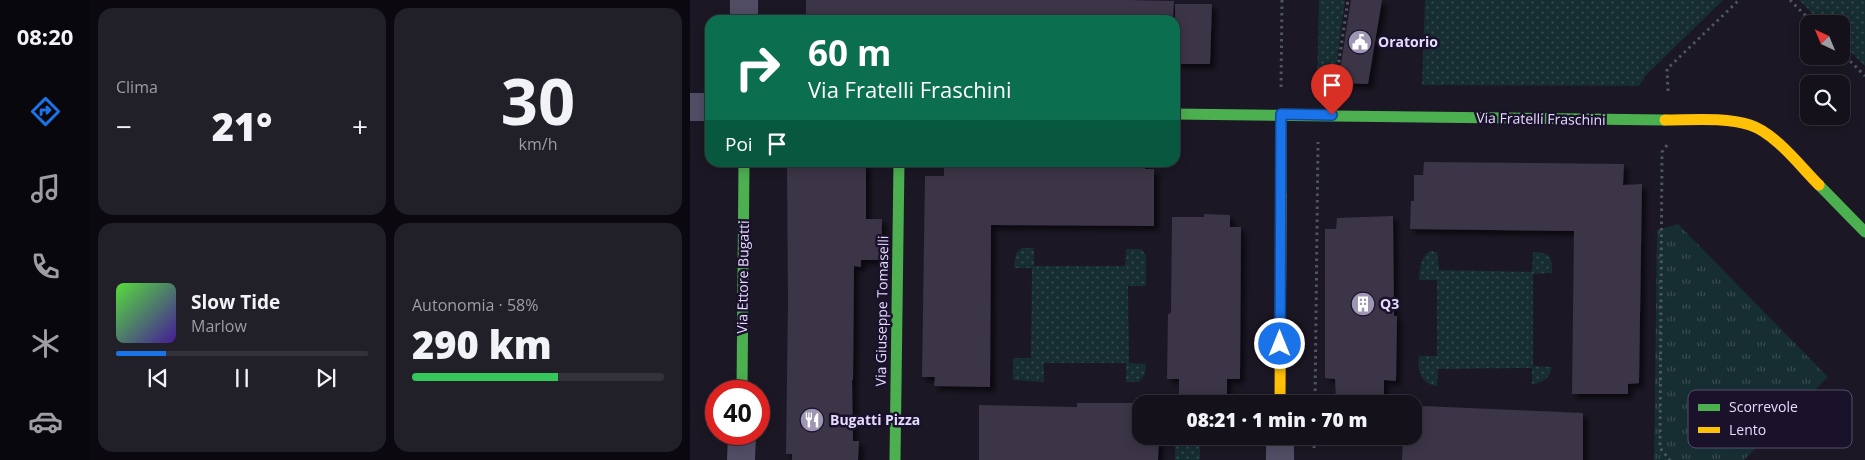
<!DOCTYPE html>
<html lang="it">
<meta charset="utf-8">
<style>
body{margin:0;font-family:"Open Sans",sans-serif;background:#211f28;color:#f1f3f6;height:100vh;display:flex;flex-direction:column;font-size:19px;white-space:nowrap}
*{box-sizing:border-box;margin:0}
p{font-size:16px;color:#9d9da3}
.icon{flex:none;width:28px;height:28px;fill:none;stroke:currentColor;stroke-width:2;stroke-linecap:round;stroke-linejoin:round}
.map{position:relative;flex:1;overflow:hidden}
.drawer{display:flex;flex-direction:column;gap:8px;padding:8px;background:#0b090f;width:600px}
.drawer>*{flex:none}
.guide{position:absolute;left:15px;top:15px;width:475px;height:152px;border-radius:15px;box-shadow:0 2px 12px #0003,0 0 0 1px #33313a;background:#0b6e4f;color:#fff;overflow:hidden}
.needle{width:32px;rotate:316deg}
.tools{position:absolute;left:1110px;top:15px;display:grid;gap:10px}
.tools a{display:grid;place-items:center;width:50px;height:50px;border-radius:10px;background:#14111b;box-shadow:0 2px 12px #0003,0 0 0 1px #33313a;font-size:25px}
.speed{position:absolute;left:15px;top:380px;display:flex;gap:10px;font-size:25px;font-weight:700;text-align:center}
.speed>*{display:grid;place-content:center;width:65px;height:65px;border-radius:50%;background:#14111b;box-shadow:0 2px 12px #0003,0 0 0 1px #33313a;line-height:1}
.speed .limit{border:8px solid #d22;background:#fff;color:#111}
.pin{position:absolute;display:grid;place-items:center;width:42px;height:42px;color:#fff;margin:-51px -21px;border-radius:50% 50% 50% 0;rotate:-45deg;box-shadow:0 0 5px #0007}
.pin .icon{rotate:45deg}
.me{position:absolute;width:55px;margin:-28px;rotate:0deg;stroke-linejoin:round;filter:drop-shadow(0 0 4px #0008)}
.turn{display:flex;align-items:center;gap:18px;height:105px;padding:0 20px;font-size:22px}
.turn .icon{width:65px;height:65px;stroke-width:2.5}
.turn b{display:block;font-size:35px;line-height:42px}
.then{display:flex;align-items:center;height:48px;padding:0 20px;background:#0003;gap:10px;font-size:19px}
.big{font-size:38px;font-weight:800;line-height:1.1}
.drawer .card{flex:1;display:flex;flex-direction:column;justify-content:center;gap:8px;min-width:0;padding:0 18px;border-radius:15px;background:#211f28}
.drawer .dial{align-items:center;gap:0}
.dial b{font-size:65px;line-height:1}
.song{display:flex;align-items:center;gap:15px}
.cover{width:60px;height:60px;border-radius:8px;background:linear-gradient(135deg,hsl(110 70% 55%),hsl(260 70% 35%))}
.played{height:5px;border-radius:2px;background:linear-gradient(90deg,#1a73e8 20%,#33313a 20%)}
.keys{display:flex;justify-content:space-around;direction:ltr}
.heat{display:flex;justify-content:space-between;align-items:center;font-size:28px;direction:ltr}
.charge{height:8px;border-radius:4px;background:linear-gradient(90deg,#34c759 58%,#33313a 0)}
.drawer .tiles{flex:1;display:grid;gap:8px;grid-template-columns:repeat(2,1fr)}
.trip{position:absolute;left:442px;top:395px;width:290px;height:50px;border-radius:15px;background:#14111b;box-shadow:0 2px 12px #0003,0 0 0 1px #33313a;font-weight:800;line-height:50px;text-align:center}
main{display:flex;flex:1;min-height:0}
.menu{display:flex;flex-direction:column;width:90px;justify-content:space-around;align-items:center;background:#08070b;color:#9d9da3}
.menu .icon{width:35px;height:35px}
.menu .current{color:#1a73e8}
.menu b{font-size:22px;color:#f1f3f6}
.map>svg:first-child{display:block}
.grass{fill:url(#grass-dots)}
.park{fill:url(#park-tufts)}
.building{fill:#3b3546;filter:url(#shadow)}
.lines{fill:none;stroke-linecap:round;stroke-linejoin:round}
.path{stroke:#4d5665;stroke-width:3;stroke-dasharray:2.5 4;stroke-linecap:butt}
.street{stroke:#514d65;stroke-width:28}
.fast{stroke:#4caf50;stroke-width:11}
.slow{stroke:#ffc107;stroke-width:11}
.route-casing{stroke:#114b97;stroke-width:12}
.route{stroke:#1a73e8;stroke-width:9}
.labels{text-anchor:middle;stroke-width:5;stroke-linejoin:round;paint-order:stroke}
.poi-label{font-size:14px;font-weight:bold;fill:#e5dbfe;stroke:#1a112a;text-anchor:start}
.street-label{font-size:14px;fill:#e5dbfe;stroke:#1a112a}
.key{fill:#1a112a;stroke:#574e6a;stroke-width:1}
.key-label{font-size:14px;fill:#e5dbfe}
</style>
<main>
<nav class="menu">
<b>08:20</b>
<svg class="icon current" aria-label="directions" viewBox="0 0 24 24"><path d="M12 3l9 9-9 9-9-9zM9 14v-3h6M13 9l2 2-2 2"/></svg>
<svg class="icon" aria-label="music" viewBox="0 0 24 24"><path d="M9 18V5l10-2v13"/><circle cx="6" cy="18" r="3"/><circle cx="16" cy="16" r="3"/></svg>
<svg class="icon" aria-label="phone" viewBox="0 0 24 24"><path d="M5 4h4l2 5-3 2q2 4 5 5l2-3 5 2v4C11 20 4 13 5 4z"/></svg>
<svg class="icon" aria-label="climate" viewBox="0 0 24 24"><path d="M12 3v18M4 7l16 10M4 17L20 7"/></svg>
<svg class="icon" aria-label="car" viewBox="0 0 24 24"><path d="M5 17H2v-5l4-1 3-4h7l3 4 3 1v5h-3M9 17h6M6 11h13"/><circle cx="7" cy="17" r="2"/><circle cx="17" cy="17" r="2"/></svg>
</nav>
<section class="drawer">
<div class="tiles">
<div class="card"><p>Clima</p>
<div class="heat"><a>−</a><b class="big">21°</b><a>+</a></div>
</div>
<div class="card dial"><b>30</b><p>km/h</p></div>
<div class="card">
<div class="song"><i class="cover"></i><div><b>Slow Tide</b><p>Marlow</p></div></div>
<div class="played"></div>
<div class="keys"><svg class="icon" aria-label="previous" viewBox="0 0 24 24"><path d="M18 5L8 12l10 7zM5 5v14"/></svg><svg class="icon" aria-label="pause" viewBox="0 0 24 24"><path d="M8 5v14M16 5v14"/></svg><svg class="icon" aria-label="next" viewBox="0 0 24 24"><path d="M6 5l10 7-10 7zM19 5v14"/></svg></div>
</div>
<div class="card"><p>Autonomia · 58%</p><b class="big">290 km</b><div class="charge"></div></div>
</div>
</section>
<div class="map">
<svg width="1175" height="460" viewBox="0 0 1175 460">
<defs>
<pattern id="grass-dots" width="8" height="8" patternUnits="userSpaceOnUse" patternTransform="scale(1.25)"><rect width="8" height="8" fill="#162d32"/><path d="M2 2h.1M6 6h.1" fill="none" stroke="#384b51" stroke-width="1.8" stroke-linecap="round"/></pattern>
<pattern id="park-tufts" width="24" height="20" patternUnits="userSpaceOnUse" patternTransform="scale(1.25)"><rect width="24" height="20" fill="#162d32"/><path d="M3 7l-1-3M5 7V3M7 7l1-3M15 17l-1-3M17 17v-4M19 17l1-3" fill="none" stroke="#384b51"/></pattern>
<filter id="shadow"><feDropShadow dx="4.5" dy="4.5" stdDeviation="2.5" flood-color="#0009"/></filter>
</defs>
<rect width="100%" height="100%" fill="#1b1724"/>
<!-- grass -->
<g class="grass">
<path d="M629,0h26l-11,83h-17z"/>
<path d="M735,0h298l-77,75 -7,11 -217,-1z"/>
<path d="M1109,0h66v66l-24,-24v-18h-18z"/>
<path d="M332,248h12v18h91l1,-17h15l5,6v31h-18l1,77 17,1 -1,10 -6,8h-13v-19h-82v19l-31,-2v-22h18l1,-90h-18l2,-15z"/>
<path d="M740,251l7,1 2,18 93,2 1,-20c18,0 19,5 19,21l-19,1v92l19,1c-2,11 -9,16 -20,17v-16l-94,1 -1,17c-16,-1 -20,-16 -18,-30h18v-76h-18c1,-13 1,-21 11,-29z"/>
<rect x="485" y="436" width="25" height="24"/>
<rect x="528" y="436" width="36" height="10"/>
</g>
<!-- park -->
<path class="park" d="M988,224l150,153 -84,83h-90l3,-230z"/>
<!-- building -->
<g class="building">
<path d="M116,0h321l47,1 -1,19h-367z"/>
<path d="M661,0h31l-14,84 -30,-1z"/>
<path d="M485,4h37l-2,60h-35z"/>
<path d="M97,162h79v57h16l-1,41h-20v7l-7,-1 -1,114h-1l1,61h6l-1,19h-66v-6h-6l2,-151z"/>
<path d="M254,162h201v7h9v57l-163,-1 -1,162 -56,-1 1,-9h-13l3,-201h19z"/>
<path d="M734,162l200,2 -1,21 19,-1 -3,199 -11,1v10h-56l2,-163 -164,-2 1,-28h3v-26h9z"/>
<path d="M514,214l26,1v12h11l-1,152h-13v18h-48v-18h-12l1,-65 3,-1 1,-96h32z"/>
<path d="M703,216l1,100h3l-1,65 -12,-1v19h-48l-1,-20 -10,-1v-149h11l1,-11z"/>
<path d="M387,403h65l-1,33h18l-1,24h-179v-55l98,2z"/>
<path d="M733,406l160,7v47h-181l1,-24h11v-18h8z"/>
</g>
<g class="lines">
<!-- path -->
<g class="path">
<path d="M1100,0l24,24"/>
<path d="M1151,52l24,24"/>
<path d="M591,87l1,-87"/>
<path d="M645,88l13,-88"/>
<path d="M978,91l-1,-22 72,-69"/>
<path d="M977,145l-5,7 -2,296 10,12"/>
<path d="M625,404l3,-262"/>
<path d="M624,448l1,-12"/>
</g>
<!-- street -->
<g class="street">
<path d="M54,20v-20"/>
<path d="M0,107h20"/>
<path d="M51,460l1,-26"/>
<path d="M590,460v-24"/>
</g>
<!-- fast -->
<g class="fast">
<path d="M485,114l490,6"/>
<path d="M1129,185l46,47"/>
<path d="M591,195v-80"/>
<path d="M52,391l2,-229"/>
<path d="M205,460l4,-298"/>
</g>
<!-- slow -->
<g class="slow">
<path d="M975,120c26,0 61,-3 85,5 25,8 50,41 69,60"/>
<path d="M590,404l1,-209"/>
</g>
</g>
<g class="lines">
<!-- route casing -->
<g class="route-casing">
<path id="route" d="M590,344l1,-230 51,1"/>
</g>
<!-- route -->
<use href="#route" class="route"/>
</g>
<!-- icons -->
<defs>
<g id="civic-disc" transform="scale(1.25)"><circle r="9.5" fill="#9e96b2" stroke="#1a112a"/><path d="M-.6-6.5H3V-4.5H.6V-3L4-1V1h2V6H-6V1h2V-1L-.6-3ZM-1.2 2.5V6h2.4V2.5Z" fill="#fff"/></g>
<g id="building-disc" transform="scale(1.25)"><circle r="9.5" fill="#9e96b2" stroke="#1a112a"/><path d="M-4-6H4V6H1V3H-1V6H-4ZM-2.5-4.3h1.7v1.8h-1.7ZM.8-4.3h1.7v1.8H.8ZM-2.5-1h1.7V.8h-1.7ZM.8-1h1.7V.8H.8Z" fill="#fff"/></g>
<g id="restaurant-disc" transform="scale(1.25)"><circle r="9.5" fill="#9e96b2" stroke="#1a112a"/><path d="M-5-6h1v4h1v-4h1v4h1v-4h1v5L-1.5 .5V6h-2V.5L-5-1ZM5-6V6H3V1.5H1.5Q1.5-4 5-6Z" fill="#fff"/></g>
</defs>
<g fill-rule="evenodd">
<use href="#civic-disc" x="670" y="42"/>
<use href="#building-disc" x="673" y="304"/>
<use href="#restaurant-disc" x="122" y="420"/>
</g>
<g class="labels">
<!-- poi labels -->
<g class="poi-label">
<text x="688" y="47">Oratorio</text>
<text x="690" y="309">Q3</text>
<text x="140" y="425">Bugatti Pizza</text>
</g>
<!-- street labels -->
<g class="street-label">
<text transform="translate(851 119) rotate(1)" y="5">Via Fratelli Fraschini</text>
<text transform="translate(53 277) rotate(-89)" y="5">Via Ettore Bugatti</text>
<text transform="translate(192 311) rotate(-89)" y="5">Via Giuseppe Tomaselli</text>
</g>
</g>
<!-- legend -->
<rect x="998" y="390" width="164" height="58" rx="8" class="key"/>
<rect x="1008" y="404" width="22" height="7" fill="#4caf50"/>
<rect x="1008" y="427" width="22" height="6" fill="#ffc107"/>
<g class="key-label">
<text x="1039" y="412">Scorrevole</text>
<text x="1039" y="435">Lento</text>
</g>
</svg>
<div class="tools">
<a><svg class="needle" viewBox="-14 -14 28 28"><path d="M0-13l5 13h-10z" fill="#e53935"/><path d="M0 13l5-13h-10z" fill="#9d9da3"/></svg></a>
<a><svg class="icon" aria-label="search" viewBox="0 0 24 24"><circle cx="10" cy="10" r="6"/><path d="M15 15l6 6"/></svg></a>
</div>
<div class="speed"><div class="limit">40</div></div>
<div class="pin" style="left:642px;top:115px;background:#d93025"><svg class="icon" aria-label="arrive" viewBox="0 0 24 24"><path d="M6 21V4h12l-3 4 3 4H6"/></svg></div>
<svg class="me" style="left:590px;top:344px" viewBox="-20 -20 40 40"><circle r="17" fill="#1a73e8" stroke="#fff" stroke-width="3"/><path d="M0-11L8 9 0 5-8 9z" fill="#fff"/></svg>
<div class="trip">08:21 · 1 min · 70 m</div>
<div class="guide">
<div class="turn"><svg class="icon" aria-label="right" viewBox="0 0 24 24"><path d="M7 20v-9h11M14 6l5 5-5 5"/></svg><div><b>60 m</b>Via Fratelli Fraschini</div></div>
<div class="then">Poi<svg class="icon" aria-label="arrive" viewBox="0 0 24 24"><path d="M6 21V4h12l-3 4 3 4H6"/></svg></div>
</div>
</div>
</main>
